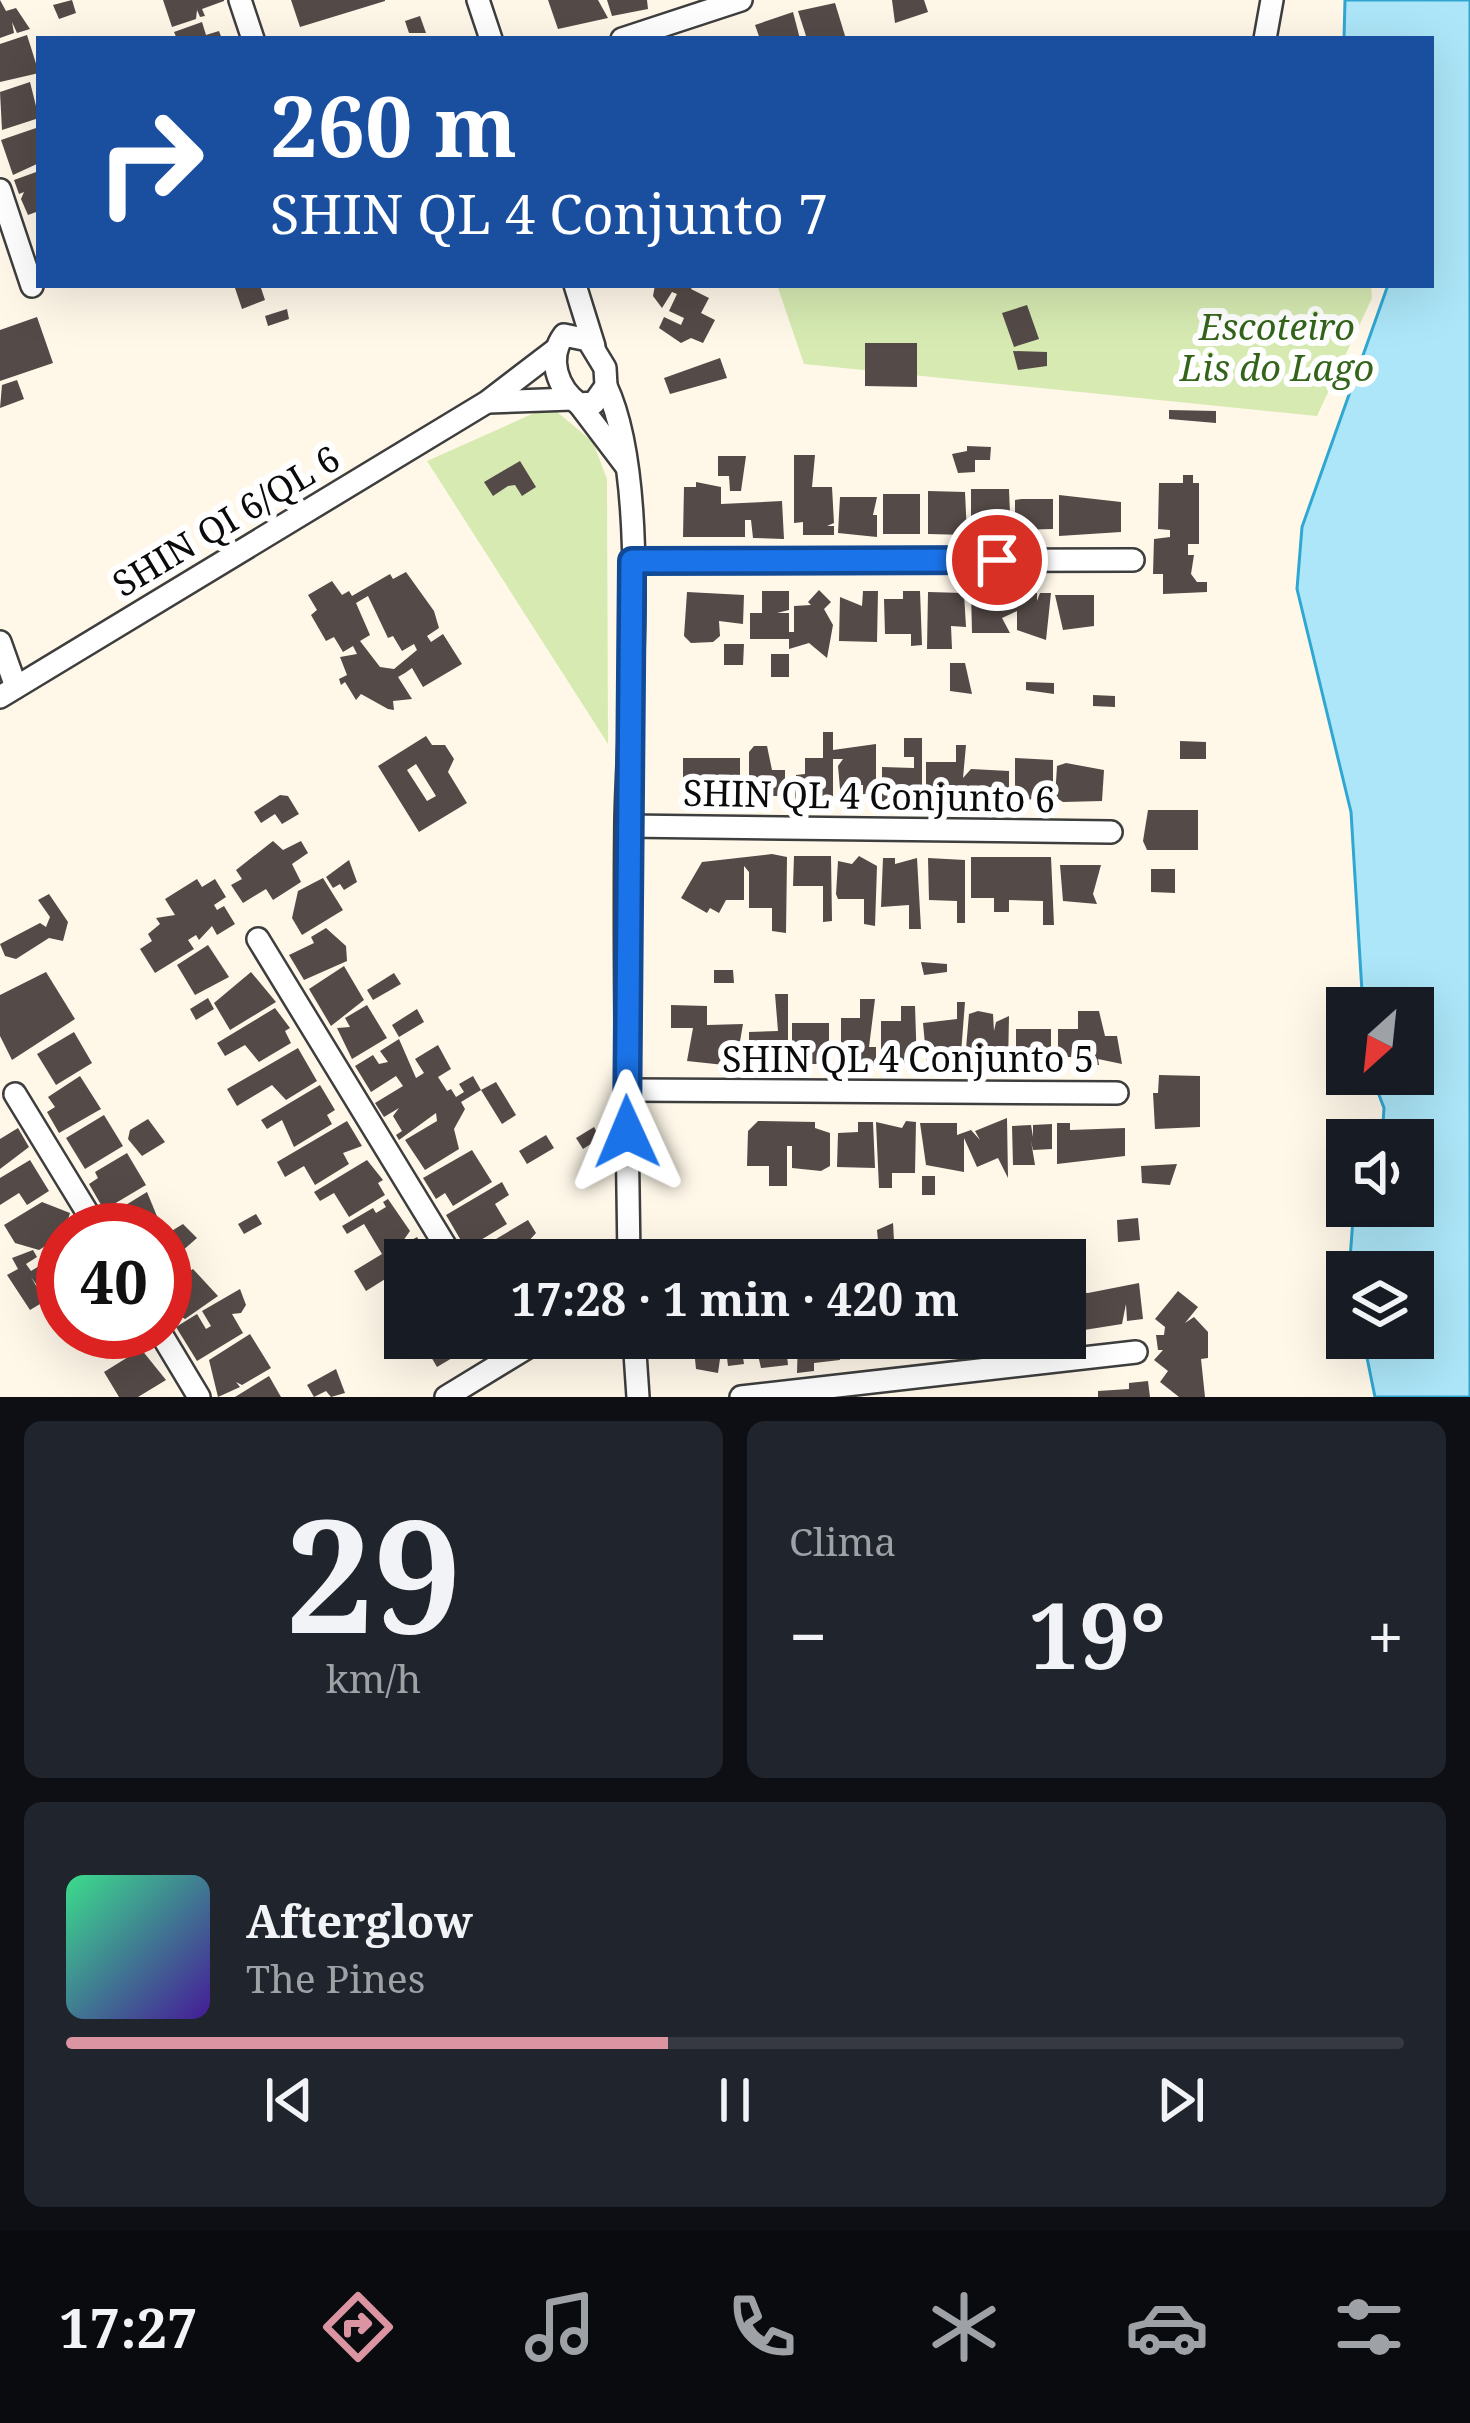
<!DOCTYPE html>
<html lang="pt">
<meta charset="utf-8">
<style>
body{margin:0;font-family:"Noto Serif",serif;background:#20242c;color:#f1f3f6;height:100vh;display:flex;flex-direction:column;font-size:45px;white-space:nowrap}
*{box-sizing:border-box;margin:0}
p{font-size:39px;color:#9ea1a6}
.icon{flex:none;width:66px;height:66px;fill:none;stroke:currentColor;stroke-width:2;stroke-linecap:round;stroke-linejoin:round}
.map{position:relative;height:1397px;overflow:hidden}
.details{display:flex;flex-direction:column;gap:24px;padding:24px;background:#0d0f14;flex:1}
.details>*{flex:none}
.hud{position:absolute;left:36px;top:36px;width:1398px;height:252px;border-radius:0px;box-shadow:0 12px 48px #0002;background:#1a4fa0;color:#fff;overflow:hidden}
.needle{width:78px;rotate:207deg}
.tools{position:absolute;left:1326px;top:987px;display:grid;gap:24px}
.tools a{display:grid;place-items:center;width:108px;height:108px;border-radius:0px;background:#171b24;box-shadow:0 12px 48px #0002;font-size:60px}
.speed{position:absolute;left:36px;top:1203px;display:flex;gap:24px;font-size:60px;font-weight:700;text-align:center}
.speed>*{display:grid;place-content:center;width:156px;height:156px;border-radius:50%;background:#171b24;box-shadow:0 12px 48px #0002;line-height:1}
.speed .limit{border:18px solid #d22;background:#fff;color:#111}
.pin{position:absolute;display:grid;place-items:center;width:102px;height:102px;color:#fff;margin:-51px;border:6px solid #fff;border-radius:50%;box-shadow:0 3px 12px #0007}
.me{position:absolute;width:132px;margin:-66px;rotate:359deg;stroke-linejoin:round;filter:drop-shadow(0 0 9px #0008)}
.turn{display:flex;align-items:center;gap:42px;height:252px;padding:0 36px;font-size:54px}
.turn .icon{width:156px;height:156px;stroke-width:2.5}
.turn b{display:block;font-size:84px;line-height:102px}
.big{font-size:90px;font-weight:700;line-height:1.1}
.details .card{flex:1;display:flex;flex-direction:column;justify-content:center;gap:18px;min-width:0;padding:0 42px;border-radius:18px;background:#20242c}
.details .dial{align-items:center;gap:0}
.dial b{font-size:156px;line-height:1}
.song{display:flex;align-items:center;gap:36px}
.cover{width:144px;height:144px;border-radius:18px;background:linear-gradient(135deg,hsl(150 70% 55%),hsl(260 70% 35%))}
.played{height:12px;border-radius:6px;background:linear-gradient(90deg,#da94a2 45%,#363941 45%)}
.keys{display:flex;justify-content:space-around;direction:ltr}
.heat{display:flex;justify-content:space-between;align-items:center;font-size:66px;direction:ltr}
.details .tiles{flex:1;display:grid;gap:24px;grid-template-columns:1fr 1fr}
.card:last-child{grid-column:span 2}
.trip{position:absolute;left:384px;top:1239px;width:702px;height:120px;border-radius:0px;background:#171b24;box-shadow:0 12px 48px #0002;font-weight:700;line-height:120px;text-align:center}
.dock{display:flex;height:192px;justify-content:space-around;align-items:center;background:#090b0e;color:#9ea1a6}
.dock .icon{width:84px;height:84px}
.dock .active{color:#da94a2}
.dock b{font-size:54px;color:#f1f3f6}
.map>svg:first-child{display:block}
.green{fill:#d6eab2}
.water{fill:#ace6f8;stroke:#30a7d2;stroke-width:3}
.building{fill:#544a47;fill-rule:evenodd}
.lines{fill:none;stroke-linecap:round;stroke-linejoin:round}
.minor-casing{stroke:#3e3e3e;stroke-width:26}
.minor{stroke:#fff;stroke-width:21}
.route-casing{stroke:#114b97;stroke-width:30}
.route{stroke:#1a73e8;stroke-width:21}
.labels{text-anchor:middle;stroke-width:12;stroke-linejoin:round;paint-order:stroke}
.park-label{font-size:36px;font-style:italic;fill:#33641a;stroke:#fff}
.street-label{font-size:36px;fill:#0b0b0b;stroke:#fff}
</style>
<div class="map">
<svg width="1470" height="1397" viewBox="0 0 1470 1397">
<rect width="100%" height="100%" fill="#fff8e9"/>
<!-- green -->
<g class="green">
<path d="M777,285h594l1,13 -55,118 -513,-52z"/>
<path d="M550,406l43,36 14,37 1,265 -181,-283z"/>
</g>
<!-- water -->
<path class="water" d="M1345,0h125v1397h-95l-12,-59h50v-66h-64l5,-66h59v-66h-31l2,-32 -13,-34h42v-66h-50l-12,-196 -54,-223 5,-62 86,-242h43v-246h-87z"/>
<!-- building -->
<g class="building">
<path d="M0,0l6,11 10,-3 14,21 -13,4 -5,-11 2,11 -14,5z"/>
<path d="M72,0l4,13 -17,6 -6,-14z"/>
<path d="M163,0h61v1l-22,8 3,7 -5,1 -3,-7 -1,9 -24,8z"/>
<path d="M291,0h94v1l-85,26z"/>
<path d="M548,0h50l10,18 -50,11z"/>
<path d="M607,0h40l1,9 -36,7z"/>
<path d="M892,0h32l4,12 -33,11z"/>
<path d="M835,3l11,36h-39l-9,-28z"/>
<path d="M793,12l7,27h-40l-5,-14z"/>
<path d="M420,16l6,17h-17l-4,-12z"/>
<path d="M202,22l4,13 13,-4 3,8h-45l-3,-7z"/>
<path d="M27,35l12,38 -39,9v-38z"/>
<path d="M30,82l9,36 -37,12 -2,-38z"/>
<path d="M39,127v36l-26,12 -12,-35z"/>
<path d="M39,171v40l-11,4 -7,-16 3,-7 -5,2 -5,-14z"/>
<path d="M234,285h26l5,15 -23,9z"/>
<path d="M655,285h39l-3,4 18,9 -8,15 14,7 -12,23 -12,-5 -10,5 -22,-15 5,-11 17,8 3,-7 -15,-7 8,-17 -5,-2 -10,16 -9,-12z"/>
<path d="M1027,305l12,34 -25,8 -12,-34z"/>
<path d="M287,309l2,10 -21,7 -3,-10z"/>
<path d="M37,317l16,46 -53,18v-51z"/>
<path d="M865,343h52v44l-52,-1z"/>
<path d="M1013,351l34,1v14l-29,4z"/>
<path d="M720,358l7,20 -57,16 -6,-16z"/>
<path d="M17,380l7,19 -24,9 2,-23z"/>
<path d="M1169,410l47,1v12l-47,-4z"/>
<path d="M967,446l24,1 -1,13h-15v12l-17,1 -6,-19 15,-3z"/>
<path d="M794,455h21l-3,32h20l2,36 -7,3h7v9h-31v-13l-9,1z"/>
<path d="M718,456h28l-5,35h-11l-1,-15h-11z"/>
<path d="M520,461l16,26 -14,9 -7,-11 -7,1 -15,10 -9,-14z"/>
<path d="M1183,475h10v8h6v61h-11v11h6l-3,19 6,8h10v10l-44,2v-20h-10l1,-35 16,-2v-7l-12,-1 1,-46h24z"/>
<path d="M696,482l25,5v17l61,-3 2,38 -31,-1 -2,-18h-6v17h-62l1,-50h12z"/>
<path d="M971,489h38l2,49h-19l1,-5 -22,5z"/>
<path d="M928,491l37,1 2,43 -39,-1z"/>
<rect x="883" y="494" width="37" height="40"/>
<path d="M1059,495l62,7v30l-62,4z"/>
<path d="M840,497h37l-4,18h4v22l-39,-4z"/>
<path d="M1022,499h31v30l-38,1v-30z"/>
<path d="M406,572l28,39 5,17 -12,8 4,6 12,-8 19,30 -39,23 -11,-19 -7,5 -7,4 14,22 -19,2 1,9 -6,-1 -27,-15 -5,6 -11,-18 -4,3 -2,-6 8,-4 -7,-18 17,-3 -4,-8 -10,6 -9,-15 -8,4 -15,-26 6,-5 -9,-15 24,-14 10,14 7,-4 3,5 38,-22 3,5zM368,596l20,42 5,-2 9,15 12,-7 3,6 -23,19 -14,-2 -20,-26 10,-6 -14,-32z"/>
<path d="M1010,580h17v13h10v8l3,-8h11l-5,47 -29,-10v-19l-15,7 8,15h-38l-1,-42 39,5z"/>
<path d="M819,590l12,12 -7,7 9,16 -6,33 -18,-15 -20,6v-10h-39v-26h12v-22h27v19l-12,3h12v19h5v-26l17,-1 -3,-3z"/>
<path d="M863,591h15l-1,51 -38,-1 1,-44 22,9z"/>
<path d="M903,591h17l2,54 -11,1v-12h-26l-1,-35h19z"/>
<path d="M687,592l57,3 -1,29 -24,-3 1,15 -7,6 -22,1 -7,-7z"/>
<path d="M928,592l36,1 2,34 -15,-1 1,23h-25z"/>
<path d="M1055,595h39v31l-31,4z"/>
<path d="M724,644h20l-1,21h-19z"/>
<rect x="771" y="654" width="18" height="23"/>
<path d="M950,663h15l7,31 -22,-3z"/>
<path d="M1026,682l28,1v11l-28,-4z"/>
<path d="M1093,695l22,1v11l-22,-1z"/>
<path d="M823,732h10v18l43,-6v50h-13v-9h-7l-2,16 -13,-1 -3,-34 5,-7h-10v44l-38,-1 1,-27 9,-1v-16h18z"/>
<path d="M426,736l6,9h13l9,14 -6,13 19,31 -48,29 -41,-66zM416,764l20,32 -9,5 -20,-31z"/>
<path d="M904,738h18v63l-40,1v-35l32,1v-11h-10z"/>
<path d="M1180,741l26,1v17h-26z"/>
<path d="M956,745h10l-3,33 8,-9 38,2v30h-37l-6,-6 -1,8h-39v-41h30z"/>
<path d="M754,746h13l5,24h13v26h-36v-44z"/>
<path d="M683,758h57v32h-12l1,12h-46v-13h16l-16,-3z"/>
<path d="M1015,758l38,2v43l-14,-1v-4l-24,4z"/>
<path d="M1066,763l38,7 -2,31 -39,1 -8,-5 2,-31z"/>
<path d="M280,795l8,1 11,18 -17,10 -7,-10 -14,9 -7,-11z"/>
<path d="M1148,810h50v40h-51l-4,-9z"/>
<path d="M273,841l10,9 18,-9 7,12 -16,11 9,18 -28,18 -7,-11 -23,14 -12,-18 11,-6 -6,-9z"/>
<path d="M772,854l15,3 -1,76 -14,-2v-23h-23v-36l-5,-6v34h-18l-7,13 -9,-5 -3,5 -26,-15 21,-36z"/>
<path d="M794,856h37l1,65 -9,1v-36h-30z"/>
<path d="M859,856l18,10 -2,60 -11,-2v-25h-26l-2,-5 2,-33 14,3z"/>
<path d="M971,857h80l3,68h-11v-24l-34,-1v12h-15v-14h-23z"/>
<path d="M883,858h12v6l22,-6 4,71h-12v-24l-28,2z"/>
<path d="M928,858l37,2v63h-8v-22l-28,-1z"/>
<path d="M349,860l8,22 -13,8 -4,-6 -7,4 -7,-11z"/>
<path d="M1060,865h41l-8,29 4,10 -34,-3z"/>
<path d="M1151,869h24v24l-24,-1z"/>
<path d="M323,878l20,32 -41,25 -10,-17 6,-27z"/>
<path d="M197,879l5,8 13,-8 11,18 -12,8 3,5 7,-4 11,18 -18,11 -5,-9 -13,14 -3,-5 -8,5 6,9 -39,24 -15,-24 12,-8 -4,-7 12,-10 -4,-6 19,-3 -10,-16z"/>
<path d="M49,894l19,28 -5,19 -14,-3 -33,21 -11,-3 -5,-12 40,-21 6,4 4,-10 -12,-17z"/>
<path d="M326,928l20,18 1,15 -43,19 -15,-25 25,-12 -3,-6z"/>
<path d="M208,945l21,32 -34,18 -18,-30z"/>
<path d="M921,962l26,2v8l-23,3z"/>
<path d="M344,966l20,34 -33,26 -22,-37z"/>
<path d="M714,970h19l1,13h-20z"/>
<path d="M46,972l29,47 -63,41 -12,-24v-41z"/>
<path d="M251,972l25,30 -46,28 -16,-27z"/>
<path d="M394,973l7,11 -28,16 -6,-10z"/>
<path d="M775,994h13v67h-39v-29l29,-1z"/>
<path d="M208,998l6,11 -18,11 -6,-11z"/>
<path d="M860,999h15l-6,48h7v19h-35v-48h19z"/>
<path d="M957,1002h8l-5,64h-33l-4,-43 34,-4z"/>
<path d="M367,1005l20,33 -35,21 -15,-31 13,-1 -5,-9z"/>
<path d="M671,1005l36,1v19l36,-1 -5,29 6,1 -1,13 -56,-6 6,-33h-22z"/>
<path d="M901,1006h14l2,60 -36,-8v-37h20z"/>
<path d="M275,1008l15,20 -5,3 6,12 -32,19 -14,-17 -20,11 -8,-13z"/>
<path d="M417,1009l7,13 -25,15 -7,-12z"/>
<path d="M978,1011l15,3 1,17 2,-9 13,-6 -1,51 -43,-7 4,-46z"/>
<path d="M1078,1011h21l6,25h12l5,28 -24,-5 1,6h-13l-8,-8h-20v-28h20z"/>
<path d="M792,1023h37v32h-8v9h-10l1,-21h-20z"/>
<rect x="1016" y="1029" width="35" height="38"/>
<path d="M74,1032l18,31 -36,22 -19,-31z"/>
<path d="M399,1039l17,39 8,-5 -9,-14 23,-14 13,24 -13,8 9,14 4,-2 5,8 8,-5 -5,-8 14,-8 8,14 -20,12 4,7 -11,20 5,20 -34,21 -20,-30 32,-19 -1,-8 -37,27 -3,-5 6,-4 -9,-15 6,-8 -15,9 -9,-14 28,-17 -7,-10 -25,16 -16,-26 18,-11 6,9 9,-2 -8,-11z"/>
<path d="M298,1048l19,33 -31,19 -14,-15 -35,21 -10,-17z"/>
<path d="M1159,1075l41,1v51l-45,2 -2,-36h5z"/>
<path d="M80,1076l21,33 -42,24 -12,-21 8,-5 -7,-10z"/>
<path d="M496,1082l20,33 -14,9 -21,-34z"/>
<path d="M320,1085l15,25 -8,5 5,9 -38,23 -12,-27 -15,9 -6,-9z"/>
<path d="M104,1115l19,31 -38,23 -19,-31z"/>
<path d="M1007,1118l1,60 -10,-20 -21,9 -13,-29v34l-38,-7 -6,-42h37v12l14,-5 9,10 -5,-9z"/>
<path d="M148,1119l17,23 -23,14 -14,-17 2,-9z"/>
<path d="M347,1121l15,25 -19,7 6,11 -34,21 -11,-19 -19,11 -8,-15z"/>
<path d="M758,1121l57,1v6l15,5v33l-9,5 -29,-3v-22h-5v40h-18v-20h-22l1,-35z"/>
<path d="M906,1121l10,1 -1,51h-23v15h-13l-3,-66 26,6z"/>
<path d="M858,1122h15l2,46 -38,-1 1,-34 20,-1z"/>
<path d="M1057,1123h13v7l55,-2v28l-68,8z"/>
<path d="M1052,1124v25l-19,1 -2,-9 4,24h-22l-1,-39 19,-1 2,12v-12z"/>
<path d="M594,1127l6,11 -17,11 -7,-11z"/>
<path d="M18,1128l11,19 -29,22v-30z"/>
<path d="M546,1135l8,13 -27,16 -8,-13z"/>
<path d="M472,1150l20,32 -39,24 -8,-13 -9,6 -13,-21z"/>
<path d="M127,1153l19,32 -42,25 -15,-26 9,-6 -3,-6z"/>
<path d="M30,1160l19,31 -22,14 -8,-12 -19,12v-27z"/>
<path d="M367,1160l16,20 -5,3 7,12 -36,22 -15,-24 -14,8 -6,-9z"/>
<path d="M1177,1164l-7,21 -28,-2 -1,-17z"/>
<rect x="922" y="1176" width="13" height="19"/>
<path d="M502,1182l7,13 -14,9 12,20 -41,25 -20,-34z"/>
<path d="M147,1192l14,34h-42l-8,-12z"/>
<path d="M388,1199l22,32 -12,17 19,-11 14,23h-26v23l-7,-12 -32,20 -12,-20 28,-17 -18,-30 -17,10 -5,-8 31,-18 3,5 10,-6 -3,-5z"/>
<path d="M42,1202l28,11 -7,22 -24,15 -24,-7 -11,-18z"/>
<path d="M256,1214l6,10 -18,10 -6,-10z"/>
<path d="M1138,1218l2,22 -22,2 -1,-22z"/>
<path d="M528,1220l8,13 -10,11 10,16h-63l1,-8z"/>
<path d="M893,1223l1,17 -16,1 -1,-11z"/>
<path d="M183,1224l14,14 -16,14 6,10 -22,14v-41z"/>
<path d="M63,1241v46l-17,11 -15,-21 14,24 -15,9 -23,-35 11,-6 -6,-11 21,-8 4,7 -11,7 5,7 18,-11 -4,-5z"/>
<path d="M193,1269l25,27 -33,23 -20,-13 7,-12 -5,-9z"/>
<path d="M1139,1283l4,36 -16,2 -1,-17 -4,20 -57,9v-42l23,2z"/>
<path d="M240,1289l6,16 -5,8 -9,1 11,19 -46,28 -21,-34 21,-13 9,15 5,-3 -9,-15z"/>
<path d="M1178,1291l20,16 -13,16 9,-6 14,15v26l-7,1 4,38h-26l-19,-15 8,-11 -14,-11 9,-10h-5l-2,-15h8l1,-8 -10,-8z"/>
<path d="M250,1334l21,34 -29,17 -6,-3 4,5 -22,10 -9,-37z"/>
<path d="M417,1338l2,1 67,-1 -49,29 -10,-17 -24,9 -6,-9z"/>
<path d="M740,1338l4,26 -16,2 -1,-8 -7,1 -2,14 -22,-4 -3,-30z"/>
<path d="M754,1338h31l3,27 -27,3z"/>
<path d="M798,1338h39l3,22 -26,3v8l-17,2z"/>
<path d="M841,1338h38l2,19 -34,1z"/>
<path d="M887,1338h40l1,10 -40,5z"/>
<path d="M932,1338h39l1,10 -12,2 -1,-7 -26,5z"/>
<path d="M141,1349l25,31 -28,17h-19l-15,-25z"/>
<path d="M336,1369l9,24 -14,4 -5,-6 -12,6 -7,-12z"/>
<path d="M269,1376l12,21h-46z"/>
<path d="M1148,1381l2,16h-52v-6l31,-2v-6z"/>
</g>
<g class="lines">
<!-- minor casing -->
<g class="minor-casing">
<g id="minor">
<path d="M240,0l13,39"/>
<path d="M478,0l13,39"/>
<path d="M622,39l119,-39"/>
<path d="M1265,39l7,-39"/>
<path d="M0,190l32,96"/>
<path d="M575,285l19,61"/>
<path d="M564,335l24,5 17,28 1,18 -12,17 -15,1c-22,-16 -32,-46 -15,-69z"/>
<path d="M606,386c46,97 22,321 20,435 -2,146 1,293 3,439"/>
<path d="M488,402l84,-3"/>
<path d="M579,404l47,62"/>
<path d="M632,561l501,-1"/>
<path d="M0,642l16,45"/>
<path d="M0,697l487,-295 68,-52"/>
<path d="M626,826l485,6"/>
<path d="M258,939l196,321"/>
<path d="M626,1090l491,3"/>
<path d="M15,1094l83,136"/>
<path d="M160,1332l39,65"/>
<path d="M634,1338l4,59"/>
<path d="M446,1397l97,-59"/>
<path d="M741,1397l395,-45"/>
</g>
</g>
<!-- minor -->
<use href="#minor" class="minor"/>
</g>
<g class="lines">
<!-- route casing -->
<g class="route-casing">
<path id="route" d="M627,1132l5,-571 365,-1"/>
</g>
<!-- route -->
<use href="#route" class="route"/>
</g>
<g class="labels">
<!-- park labels -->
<g class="park-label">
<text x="1277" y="340">Escoteiro<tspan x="1277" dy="41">Lis do Lago</tspan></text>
</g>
<!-- street labels -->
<g class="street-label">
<text transform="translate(226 521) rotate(-31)" y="13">SHIN QI 6/QL 6</text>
<text transform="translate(869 796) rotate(1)" y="13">SHIN QL 4 Conjunto 6</text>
<text x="908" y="1072">SHIN QL 4 Conjunto 5</text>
</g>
</g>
</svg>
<div class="tools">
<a><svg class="needle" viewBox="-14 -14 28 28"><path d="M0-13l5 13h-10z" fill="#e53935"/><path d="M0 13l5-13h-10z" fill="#9ea1a6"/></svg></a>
<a><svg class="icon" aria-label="sound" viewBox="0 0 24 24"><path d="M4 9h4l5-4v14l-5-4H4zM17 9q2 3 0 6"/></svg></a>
<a><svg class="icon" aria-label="layers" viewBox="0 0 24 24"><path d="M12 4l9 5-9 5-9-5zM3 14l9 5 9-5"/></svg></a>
</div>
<div class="speed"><div class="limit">40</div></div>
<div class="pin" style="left:997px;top:560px;background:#d93025"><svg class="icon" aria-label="arrive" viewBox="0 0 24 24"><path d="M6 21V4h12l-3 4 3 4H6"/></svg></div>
<svg class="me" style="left:627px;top:1132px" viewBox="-20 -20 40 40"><path d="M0-17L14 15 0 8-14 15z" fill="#1a73e8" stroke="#fff" stroke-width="4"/></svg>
<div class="trip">17:28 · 1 min · 420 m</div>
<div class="hud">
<div class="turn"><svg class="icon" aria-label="right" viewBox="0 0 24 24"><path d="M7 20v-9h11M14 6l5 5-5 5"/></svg><div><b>260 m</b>SHIN QL 4 Conjunto 7</div></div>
</div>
</div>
<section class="details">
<div class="tiles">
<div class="card dial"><b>29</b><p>km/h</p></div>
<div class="card"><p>Clima</p>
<div class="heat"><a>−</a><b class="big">19°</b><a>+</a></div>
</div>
<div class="card">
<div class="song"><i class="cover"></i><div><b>Afterglow</b><p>The Pines</p></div></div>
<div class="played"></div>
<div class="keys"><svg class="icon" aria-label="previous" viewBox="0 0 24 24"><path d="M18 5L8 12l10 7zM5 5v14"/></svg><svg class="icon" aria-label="pause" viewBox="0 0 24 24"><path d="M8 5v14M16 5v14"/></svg><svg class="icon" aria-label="next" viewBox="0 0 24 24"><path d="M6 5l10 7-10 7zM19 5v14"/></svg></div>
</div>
</div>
</section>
<nav class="dock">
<b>17:27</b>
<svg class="icon active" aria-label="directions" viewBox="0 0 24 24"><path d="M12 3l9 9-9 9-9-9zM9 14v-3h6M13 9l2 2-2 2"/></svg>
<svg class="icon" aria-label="music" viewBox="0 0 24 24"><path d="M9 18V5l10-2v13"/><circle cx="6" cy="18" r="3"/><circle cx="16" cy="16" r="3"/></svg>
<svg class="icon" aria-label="phone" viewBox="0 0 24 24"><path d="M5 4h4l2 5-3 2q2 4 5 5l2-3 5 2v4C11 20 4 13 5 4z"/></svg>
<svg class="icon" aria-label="climate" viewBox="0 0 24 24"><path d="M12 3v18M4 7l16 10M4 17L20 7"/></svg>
<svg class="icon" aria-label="car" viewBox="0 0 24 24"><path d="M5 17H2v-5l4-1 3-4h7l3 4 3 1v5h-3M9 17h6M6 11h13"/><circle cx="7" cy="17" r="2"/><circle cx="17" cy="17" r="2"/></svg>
<svg class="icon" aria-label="filters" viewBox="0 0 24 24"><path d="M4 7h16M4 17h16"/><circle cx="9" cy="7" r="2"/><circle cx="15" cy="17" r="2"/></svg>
</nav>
